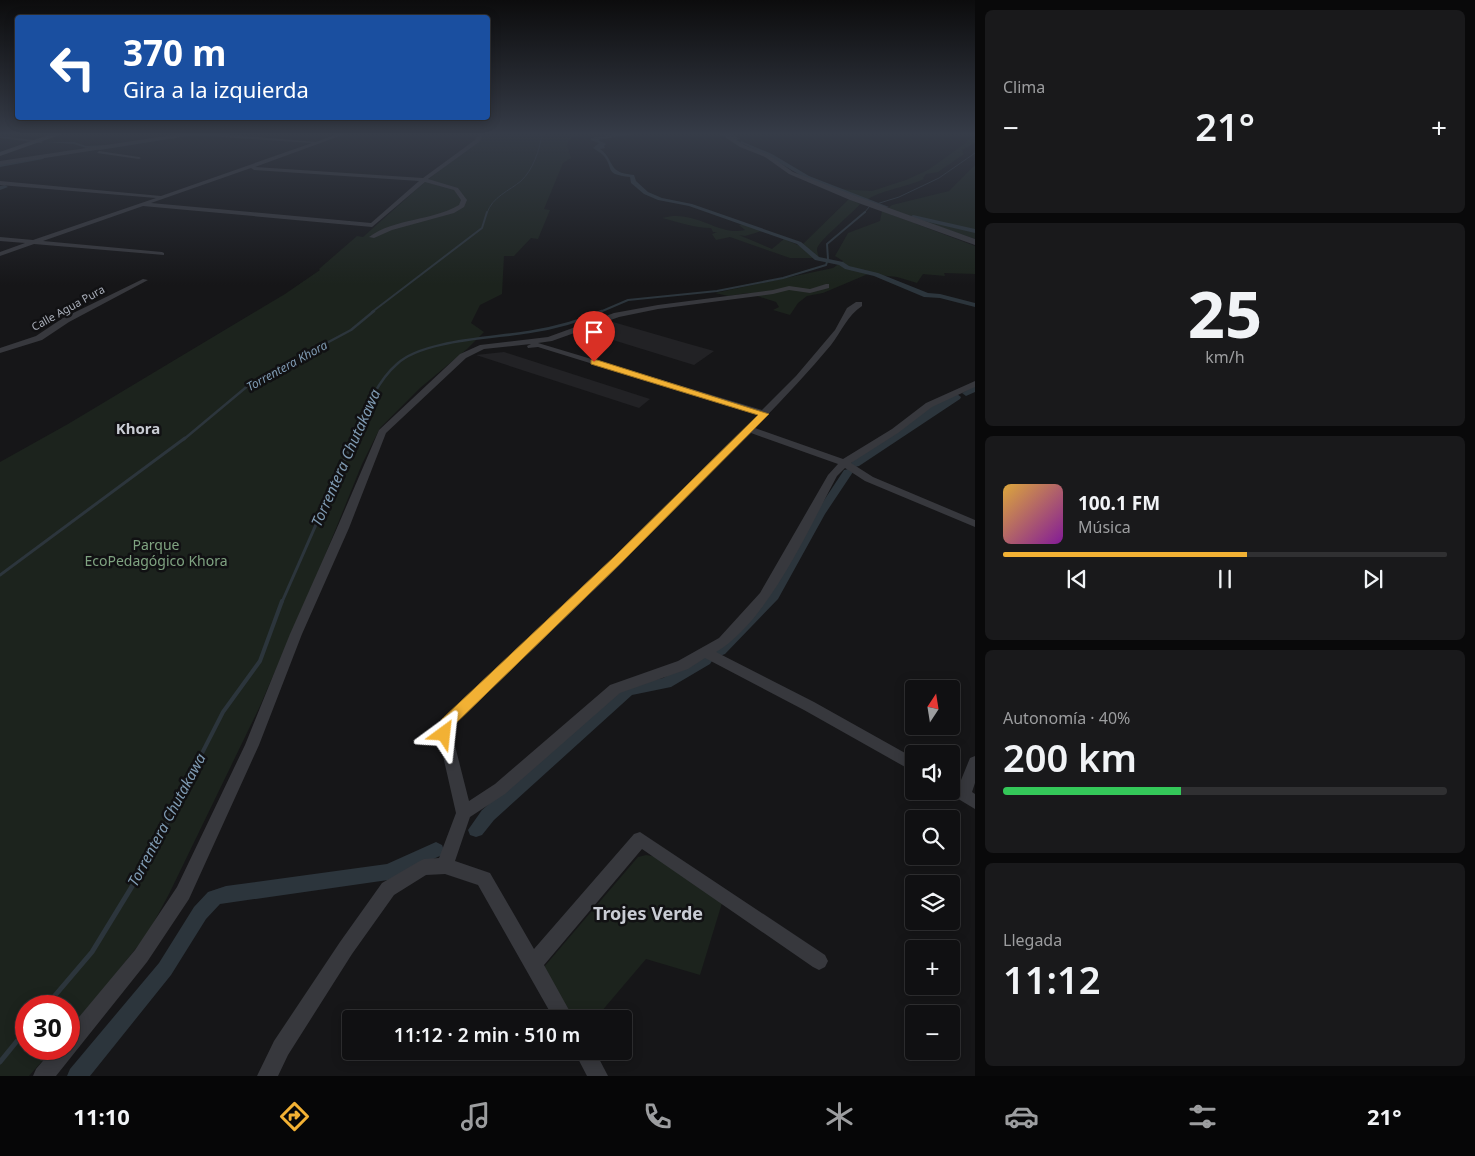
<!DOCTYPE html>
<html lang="es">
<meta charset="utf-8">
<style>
body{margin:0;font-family:"Noto Sans",sans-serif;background:#19191b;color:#f1f3f6;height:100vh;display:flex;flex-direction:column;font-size:19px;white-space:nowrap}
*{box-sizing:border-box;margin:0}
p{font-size:16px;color:#9c9d9f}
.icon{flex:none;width:28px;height:28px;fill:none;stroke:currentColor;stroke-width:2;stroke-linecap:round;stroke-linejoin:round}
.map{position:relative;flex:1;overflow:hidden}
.side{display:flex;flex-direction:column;gap:10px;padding:10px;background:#09090a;width:500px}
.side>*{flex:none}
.hud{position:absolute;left:15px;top:15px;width:475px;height:105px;border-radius:5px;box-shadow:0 2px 12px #0003,0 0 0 1px #303032;background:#1a4fa0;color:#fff;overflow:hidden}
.needle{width:32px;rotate:12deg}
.buttons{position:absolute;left:905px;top:680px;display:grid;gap:10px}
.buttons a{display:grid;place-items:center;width:55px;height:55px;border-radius:5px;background:#101012;box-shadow:0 2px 12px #0003,0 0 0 1px #303032;font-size:25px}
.speed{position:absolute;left:15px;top:995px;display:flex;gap:10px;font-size:25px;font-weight:700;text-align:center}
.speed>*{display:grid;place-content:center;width:65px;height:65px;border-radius:50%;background:#101012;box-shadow:0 2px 12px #0003,0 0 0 1px #303032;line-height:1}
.speed .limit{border:8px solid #d22;background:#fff;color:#111}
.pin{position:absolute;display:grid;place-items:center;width:42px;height:42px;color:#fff;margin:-51px -21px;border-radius:50% 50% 50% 0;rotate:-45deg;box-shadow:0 0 5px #0007}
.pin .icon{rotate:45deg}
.me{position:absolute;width:55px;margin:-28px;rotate:30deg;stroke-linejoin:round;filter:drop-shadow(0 0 4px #0008)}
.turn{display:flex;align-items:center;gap:18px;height:105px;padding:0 25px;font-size:22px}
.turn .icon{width:65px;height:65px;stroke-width:2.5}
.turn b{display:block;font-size:35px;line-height:42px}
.big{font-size:38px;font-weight:600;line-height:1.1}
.side .card{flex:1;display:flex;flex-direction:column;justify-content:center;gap:8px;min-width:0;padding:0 18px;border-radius:8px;background:#19191b}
.side .dial{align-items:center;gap:0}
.dial b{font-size:65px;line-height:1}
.song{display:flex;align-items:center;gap:15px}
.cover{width:60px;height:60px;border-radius:8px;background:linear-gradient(135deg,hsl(40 70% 55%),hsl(290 70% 35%))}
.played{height:5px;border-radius:2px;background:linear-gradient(90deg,#f2b134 55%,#303032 55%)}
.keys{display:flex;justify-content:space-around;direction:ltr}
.heat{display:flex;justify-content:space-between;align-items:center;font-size:28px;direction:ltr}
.charge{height:8px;border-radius:4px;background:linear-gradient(90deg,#34c759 40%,#303032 0)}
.trip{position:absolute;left:342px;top:1010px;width:290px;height:50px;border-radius:5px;background:#101012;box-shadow:0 2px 12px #0003,0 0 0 1px #303032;font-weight:600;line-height:50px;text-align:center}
.tabs{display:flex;height:80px;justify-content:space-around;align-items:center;background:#060607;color:#9c9d9f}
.tabs .icon{width:35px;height:35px}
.tabs .selected{color:#f2b134}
.tabs b{font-size:22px;color:#f1f3f6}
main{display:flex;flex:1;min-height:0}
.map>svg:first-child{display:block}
.built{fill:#222225}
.green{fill:#1c231d}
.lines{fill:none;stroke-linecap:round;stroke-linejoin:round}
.stream-far5{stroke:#2c353c;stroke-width:1}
.stream-far4{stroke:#2c353c;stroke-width:2}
.stream-far3{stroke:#2c353c;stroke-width:2.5}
.stream-far2{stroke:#2c353c;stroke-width:3}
.stream-far1{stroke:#2c353c;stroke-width:4}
.stream{stroke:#2c353c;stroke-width:5}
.canal{fill:#2c353c;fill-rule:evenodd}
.minor{fill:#37383d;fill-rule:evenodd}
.tertiary{fill:#37383d;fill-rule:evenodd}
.secondary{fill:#45474d;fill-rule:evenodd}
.route{fill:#f2b134;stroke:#9d7322}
.labels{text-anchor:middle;stroke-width:5;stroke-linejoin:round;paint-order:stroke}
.far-street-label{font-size:11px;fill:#a8adb8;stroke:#111113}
.far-water-label{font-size:12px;font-style:italic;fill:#7f9bb3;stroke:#111113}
.park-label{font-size:14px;fill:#7fa381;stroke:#111113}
.neighbourhood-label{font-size:15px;font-weight:bold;fill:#c9ccd4;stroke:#111113}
.water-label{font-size:15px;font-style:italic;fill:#7f9bb3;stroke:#111113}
.near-neighbourhood-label{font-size:18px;font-weight:bold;fill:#c9ccd4;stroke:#111113}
</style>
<main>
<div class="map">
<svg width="975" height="1076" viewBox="0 0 975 1076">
<rect width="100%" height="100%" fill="#161618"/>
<!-- built -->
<g class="built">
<path d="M613,322l76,22 25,7 -20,14 -107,-33z"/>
<path d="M504,352l146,47 -11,9 -163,-53z"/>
</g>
<!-- green -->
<g class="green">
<path d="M484,135h95l-9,4 -3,5 4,14 -8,5 -19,46 6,1 -12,29 -7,-1 -17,18h-10l-2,38 -22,11 -9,18 13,9 -17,17 -47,39 -40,40 -18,36 -38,94 -64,148 -91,188 -21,39 -40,51 -39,46v-24h-43v43h27l-24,27h-29v-614l68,-38 217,-130 35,-24 -1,-1 38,-33 6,1 63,-56 52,-40z"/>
<path d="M973,135h2v8l-13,7 2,4 -26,18 -12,2 -3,4 1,1c-19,9 -42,10 -59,22l-29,-12 36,2 34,-11 22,-10 35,-25z"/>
<path d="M975,165v74l-88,-30 5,-4 57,-14z"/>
<path d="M849,199l11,5c-7,9 -43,38 -43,45 0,4 2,8 3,12l-8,-3h-22l-60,-21 -14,3 -4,-6 5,-2h-4l-2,-4c-16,0 -33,-6 -49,-10 33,-10 57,19 83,12l-6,-5 4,-1 19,7 -17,5 -6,-1 33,14 12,-10 16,7 4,-3z"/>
<path d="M882,211l93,35v28l-31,-1 1,3 -22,-2 -6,9 -20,-6 -29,-3 -45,19 -16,3 -9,7 -8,12 -17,-5 6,-3 -3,-5 -28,-9 -20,3 -13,-3 118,-25 10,-7 -8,-5 13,-23 32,-12z"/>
<path d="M646,855l11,2 65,46 -22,72 -54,-16 -51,60h-22l-29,-52 94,-110z"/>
</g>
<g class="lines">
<!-- stream-far5 -->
<g class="stream-far5">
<path d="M487,213c5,-16 22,-22 34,-32 12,-11 19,-32 21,-47"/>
<path d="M864,213l6,-7 29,-9 40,-19 36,-25"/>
</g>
<!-- stream-far4 -->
<g class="stream-far4">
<path d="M372,312l110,-84 5,-16"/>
<path d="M600,312l28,-12 89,-9 66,-13 43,-13 2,-6 -1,-15 38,-32"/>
</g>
<!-- stream-far3 -->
<g class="stream-far3">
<path d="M183,440l67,-56 101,-54 23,-19"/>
<path d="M354,440c11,-27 21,-57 43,-76 25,-24 97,-26 132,-32 26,-4 49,-10 73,-21"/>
</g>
<!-- stream-far2 -->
<g class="stream-far2">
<path d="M0,575l185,-137"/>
<path d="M282,602l72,-164"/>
</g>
<!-- stream-far1 -->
<path class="stream-far1" d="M173,810l50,-98 37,-51 22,-60"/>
<!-- stream -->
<g class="stream">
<path d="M46,1006l46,-54 58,-95 24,-48"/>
<path d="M0,1062l26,-32"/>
</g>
<!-- canal -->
<g class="canal">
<path d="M186,134l8,1 -94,15 -2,-1 1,-1h-13l-12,-4 -29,-2h29l12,4 20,-1 2,1z"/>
<path d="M617,134h16l-35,6 8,4 -2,2 1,2 -5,1c10,6 10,18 18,22 4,3 11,3 16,4l2,6 12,11 14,6 30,6 109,38 18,15 24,5 6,4 29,7 50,20 12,1 35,9v4l-35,-9 -16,-1 -50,-21 -29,-7 -6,-4 -24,-5 -18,-16 -108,-38 -31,-6 -14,-6 -13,-11 -1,-6c-27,-3 -15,-8 -27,-22 -3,-3 -7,-5 -10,-7l6,-5 -8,-3v-2z"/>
<path d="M727,134h6l7,5 -4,1z"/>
<path d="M741,141l31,13 37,22 80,31 -5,1 -79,-30 -37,-22 -27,-13z"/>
<path d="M45,157l-2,2 -43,8v-4z"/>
<path d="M0,186l5,-1 3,2 -8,3z"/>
<path d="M913,215l62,14v4l-64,-15 -1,-1z"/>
<path d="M975,386v6l-9,4 -4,-3z"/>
<path d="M957,394l4,3 -1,2 -101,67 -4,1 -5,-3c9,-11 24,-16 35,-24 22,-14 47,-39 72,-46z"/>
<path d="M848,469l5,3 -28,42 -47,85 -53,55 -5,2 -5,-2 -2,-3 2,-3 54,-55 46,-79 29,-44z"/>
<path d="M705,656l5,2 2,3 -2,3 -39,23 -39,8 -138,125 -12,15 -6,2 -6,-2 -2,-5 14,-20 141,-123 40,-9z"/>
<path d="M436,842l6,3 2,5 -2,5 -54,25 -168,24 -14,15 -35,56 -81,101h-23l3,-7 89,-106 35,-56 14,-15 18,-6 161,-22z"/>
</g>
<!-- minor -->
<g class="minor">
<path d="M179,134h43l94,8 21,-8h8l-90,33 168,11 52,-38 4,-6h5l-5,8 -51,37 30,9 9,12 -3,7 -10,6 -62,17 -18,8 -5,-1c26,-19 63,-16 90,-32l2,-5 -7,-10 -29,-8 -53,45 -229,-21 -100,35 119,11 2,1v2l-130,-11 -34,12v-4l25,-9 -25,-2v-4l33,3 123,-42 -156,-13v-4l161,15 151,-53 -120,-8 -192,30v-4zM251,168l3,2 165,11 -48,42 -220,-20z"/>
<path d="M0,136l41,5 2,1 -2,1 -41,-5z"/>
<path d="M99,151l40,6 2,1 -2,1 -42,-6z"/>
<path d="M143,279l5,1 -79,42 -27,18 -42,13v-5l36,-12 27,-18z"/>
<path d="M826,284h3v4l-19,5 -21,-3 -16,4 -115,15 -39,8 -67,24 -14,2 224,67 34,-34 39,-46 12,-22 9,-6h6v4c-14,9 -21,26 -31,39 -24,29 -50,56 -76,83l88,31 49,-30 34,-26 49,-22v6l-43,20 -34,26 -47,30 22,14 102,43v7l-110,-46 -20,-13 -8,8c-29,54 -69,145 -121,176l98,50 100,56v14l-110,-62 -99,-52 -17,11 -68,24 -115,101 -35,23 -15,44 35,12 44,76 100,-115 6,-2 185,123 3,6 -3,6 -6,3 -6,-3 -171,-118 -98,116 30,54h-20l-76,-134 -33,-11 -19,1 -32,20 -42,59 -64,101 -10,21h-21l17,-35 66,-99 42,-59 36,-21 6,-3 15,-1 17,-45 -18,-79 4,-15 172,-162 144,-142 -220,-68 -10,1 -1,-2 4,-2 -47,5 -18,9 -80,75 -37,95 -47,106 -43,111 -70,154 -42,63 -91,114h-23l3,-7 17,-20h16v-20l66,-79 42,-63 68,-142 45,-111 47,-106 42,-98 81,-76 20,-9 68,-8 66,-24 44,-8 115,-15 16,-4 21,3zM751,433l87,31 -10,11 -68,118 -41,45 -41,23 -68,24 -115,99 -26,17 -17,-67 2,-9 168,-162 42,-45z"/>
<path d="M975,756v27l-3,9 3,2v15l-30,-18h6v-10l8,4 11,-27z"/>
<path d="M574,1051h21l13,25h-21z"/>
</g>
<!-- tertiary -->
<path class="tertiary" d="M720,134h8l16,11 25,10 24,17 63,24 119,43v6l-125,-45 -61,-26 -24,-17 -25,-10z"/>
<!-- secondary -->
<path class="secondary" d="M51,134h11l-62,22v-4z"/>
</g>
<!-- sky -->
<linearGradient id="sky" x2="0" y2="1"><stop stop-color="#0c0c0d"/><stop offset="0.47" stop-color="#363c48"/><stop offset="1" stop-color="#363c48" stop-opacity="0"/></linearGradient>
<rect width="975" height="285" fill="url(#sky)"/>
<!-- route -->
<path class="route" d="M591,360h6l172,54 -147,148 -169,164 -3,13 -6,1 -5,-1 -2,-5 5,-15 172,-162 144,-142 -167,-51z"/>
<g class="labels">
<!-- far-street labels -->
<g class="far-street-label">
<text transform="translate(68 308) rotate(-29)" y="4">Calle Agua Pura</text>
</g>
<!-- far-water labels -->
<g class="far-water-label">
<text transform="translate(287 366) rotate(-29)" y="4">Torrentera Khora</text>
</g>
<!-- park labels -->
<g class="park-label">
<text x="156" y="550">Parque<tspan x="156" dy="16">EcoPedagógico Khora</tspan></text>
</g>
<!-- neighbourhood labels -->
<g class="neighbourhood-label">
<text x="138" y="434">Khora</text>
</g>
<!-- water labels -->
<g class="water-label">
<text transform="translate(346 458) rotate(-66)" y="5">Torrentera Chutakawa</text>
<text transform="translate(167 820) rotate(-62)" y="5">Torrentera Chutakawa</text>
</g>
<!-- near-neighbourhood labels -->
<g class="near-neighbourhood-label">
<text x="648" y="920">Trojes Verde</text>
</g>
</g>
</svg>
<div class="buttons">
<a><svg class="needle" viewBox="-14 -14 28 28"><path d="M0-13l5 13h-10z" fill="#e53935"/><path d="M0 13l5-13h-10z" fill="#9c9d9f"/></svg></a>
<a><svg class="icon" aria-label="sound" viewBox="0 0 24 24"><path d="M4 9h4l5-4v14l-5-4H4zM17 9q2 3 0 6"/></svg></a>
<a><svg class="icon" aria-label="search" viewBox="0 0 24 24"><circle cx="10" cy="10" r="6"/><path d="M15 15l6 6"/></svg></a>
<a><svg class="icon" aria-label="layers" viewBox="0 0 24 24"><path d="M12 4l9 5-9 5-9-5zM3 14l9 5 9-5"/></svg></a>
<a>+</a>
<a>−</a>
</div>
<div class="speed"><div class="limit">30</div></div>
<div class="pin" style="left:594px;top:362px;background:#d93025"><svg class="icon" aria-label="arrive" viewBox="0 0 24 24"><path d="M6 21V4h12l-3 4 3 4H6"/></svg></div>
<svg class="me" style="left:444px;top:734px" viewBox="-20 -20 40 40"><path d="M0-17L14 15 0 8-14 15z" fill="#f2b134" stroke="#fff" stroke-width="4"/></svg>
<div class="trip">11:12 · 2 min · 510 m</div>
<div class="hud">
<div class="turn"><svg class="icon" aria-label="left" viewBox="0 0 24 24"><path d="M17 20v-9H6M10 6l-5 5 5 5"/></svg><div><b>370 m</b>Gira a la izquierda</div></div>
</div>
</div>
<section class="side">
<div class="card"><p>Clima</p>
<div class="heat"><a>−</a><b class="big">21°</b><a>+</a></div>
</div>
<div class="card dial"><b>25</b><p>km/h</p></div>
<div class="card">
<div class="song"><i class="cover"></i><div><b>100.1 FM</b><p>Música</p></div></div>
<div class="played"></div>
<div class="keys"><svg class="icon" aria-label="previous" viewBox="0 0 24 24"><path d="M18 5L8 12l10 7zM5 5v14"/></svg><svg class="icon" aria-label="pause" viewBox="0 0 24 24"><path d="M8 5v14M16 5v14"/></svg><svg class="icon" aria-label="next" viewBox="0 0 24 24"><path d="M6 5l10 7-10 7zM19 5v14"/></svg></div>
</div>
<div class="card"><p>Autonomía · 40%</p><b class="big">200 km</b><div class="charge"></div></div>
<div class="card"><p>Llegada</p><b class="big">11:12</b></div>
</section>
</main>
<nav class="tabs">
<b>11:10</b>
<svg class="icon selected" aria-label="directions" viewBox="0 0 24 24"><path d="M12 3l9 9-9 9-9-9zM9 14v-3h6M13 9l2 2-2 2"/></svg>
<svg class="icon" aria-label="music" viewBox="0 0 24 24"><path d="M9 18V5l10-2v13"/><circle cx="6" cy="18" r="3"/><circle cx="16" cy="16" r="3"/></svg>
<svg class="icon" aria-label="phone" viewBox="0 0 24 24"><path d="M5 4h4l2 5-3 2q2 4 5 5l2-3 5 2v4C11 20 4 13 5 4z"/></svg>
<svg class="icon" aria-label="climate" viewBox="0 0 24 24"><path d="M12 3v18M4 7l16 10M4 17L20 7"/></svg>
<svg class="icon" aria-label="car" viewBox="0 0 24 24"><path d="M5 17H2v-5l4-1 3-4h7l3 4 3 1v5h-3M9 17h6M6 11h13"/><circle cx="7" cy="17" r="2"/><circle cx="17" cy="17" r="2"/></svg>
<svg class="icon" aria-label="filters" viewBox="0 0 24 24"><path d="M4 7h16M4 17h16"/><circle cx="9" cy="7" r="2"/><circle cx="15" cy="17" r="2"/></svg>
<b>21°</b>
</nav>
